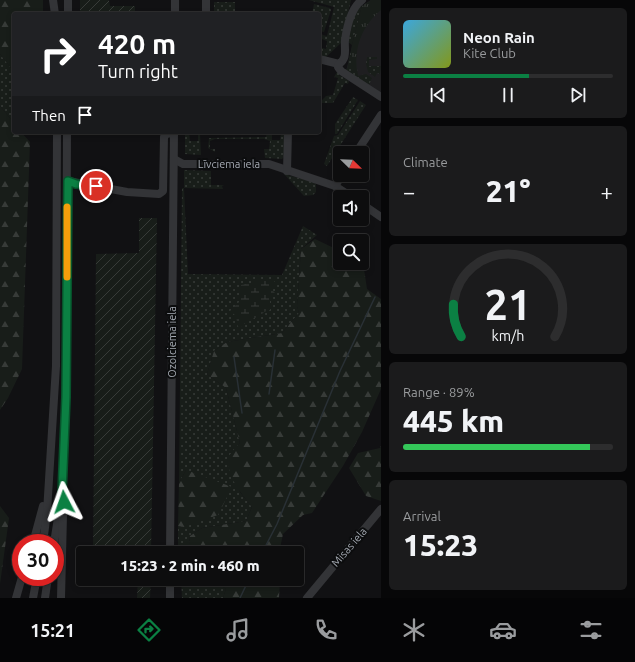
<!DOCTYPE html>
<meta charset="utf-8">
<style>
body{margin:0;font-family:Ubuntu,sans-serif;background:#1b1b1c;color:#f1f3f6;height:100vh;display:flex;flex-direction:column;font-size:15px;white-space:nowrap}
*{box-sizing:border-box;margin:0}
p{font-size:13px;color:#9a9c9e}
.icon{flex:none;width:22px;height:22px;fill:none;stroke:currentColor;stroke-width:2;stroke-linecap:round;stroke-linejoin:round}
.map{position:relative;flex:1;overflow:hidden}
.side{display:flex;flex-direction:column;gap:8px;padding:8px;background:#070708;width:254px}
.side>*{flex:none}
.hud{position:absolute;left:12px;top:12px;width:309px;height:122px;border-radius:4px;box-shadow:0 2px 6px #0003,0 0 0 1px #2d2d2e;background:#202124;color:#fff;overflow:hidden}
.needle{width:26px;rotate:113deg}
.controls{position:absolute;left:333px;top:146px;display:grid;gap:8px}
.controls a{display:grid;place-items:center;width:36px;height:36px;border-radius:4px;background:#0d0d0e;box-shadow:0 2px 6px #0003,0 0 0 1px #2d2d2e;font-size:20px}
.speed{position:absolute;left:12px;top:534px;display:flex;gap:8px;font-size:20px;font-weight:700;text-align:center}
.speed>*{display:grid;place-content:center;width:52px;height:52px;border-radius:50%;background:#0d0d0e;box-shadow:0 2px 6px #0003,0 0 0 1px #2d2d2e;line-height:1}
.speed .limit{border:6px solid #d22;background:#fff;color:#111}
.pin{position:absolute;display:grid;place-items:center;width:34px;height:34px;color:#fff;margin:-17px;border:2px solid #fff;border-radius:50%;box-shadow:0 1px 4px #0007}
.me{position:absolute;width:44px;margin:-22px;rotate:356deg;stroke-linejoin:round;filter:drop-shadow(0 0 3px #0008)}
.turn{display:flex;align-items:center;gap:14px;height:84px;padding:0 20px;font-size:18px}
.turn .icon{width:52px;height:52px;stroke-width:2.5}
.turn b{display:block;font-size:28px;line-height:34px}
.then{display:flex;align-items:center;height:38px;padding:0 20px;background:#0003;gap:8px;font-size:15px}
.big{font-size:30px;font-weight:800;line-height:1.1}
.side .card{flex:1;display:flex;flex-direction:column;justify-content:center;gap:6px;min-width:0;padding:0 14px;border-radius:6px;background:#1b1b1c}
.side .dial{align-items:center;gap:0}
.dial svg{height:104px;overflow:visible;fill:none;stroke:#2d2d2e;stroke-width:7;stroke-linecap:round;text-anchor:middle}
.dial text{fill:#f1f3f6;stroke:none}
.song{display:flex;align-items:center;gap:12px}
.cover{width:48px;height:48px;border-radius:6px;background:linear-gradient(135deg,hsl(200 70% 55%),hsl(70 70% 35%))}
.played{height:4px;border-radius:2px;background:linear-gradient(90deg,#0b8043 60%,#2d2d2e 60%)}
.keys{display:flex;justify-content:space-around;direction:ltr}
.heat{display:flex;justify-content:space-between;align-items:center;font-size:22px;direction:ltr}
.charge{height:6px;border-radius:3px;background:linear-gradient(90deg,#34c759 89%,#2d2d2e 0)}
.trip{position:absolute;left:76px;top:546px;width:228px;height:40px;border-radius:4px;background:#0d0d0e;box-shadow:0 2px 6px #0003,0 0 0 1px #2d2d2e;font-weight:800;line-height:40px;text-align:center}
.dock{display:flex;height:64px;justify-content:space-around;align-items:center;background:#050506;color:#9a9c9e}
.dock .icon{width:28px;height:28px}
.dock .on{color:#0b8043}
.dock b{font-size:18px;color:#f1f3f6}
main{display:flex;flex:1;min-height:0}
.map>svg:first-child{display:block}
.built{fill:#1e1e20}
.grass{fill:url(#grass-dots)}
.forest{fill:url(#forest-firs)}
.wetland{fill:url(#wetland-marsh)}
.park{fill:url(#park-tufts)}
.garden{fill:url(#garden-furrows)}
.lines{fill:none;stroke-linecap:round;stroke-linejoin:round}
.stream{stroke:#293035;stroke-width:1.5}
.minor{stroke:#333437;stroke-width:8}
.route-casing{stroke:#07532c;stroke-width:10}
.route{stroke:#0b8043;stroke-width:7}
.slow{stroke:#f59e0b;stroke-width:7}
.labels{text-anchor:middle;stroke-width:4;stroke-linejoin:round;paint-order:stroke}
.street-label{font-size:11px;fill:#a4a9b2;stroke:#0c0d0e}
</style>
<main>
<div class="map">
<svg width="381" height="598" viewBox="0 0 381 598">
<defs>
<pattern id="grass-dots" width="8" height="8" patternUnits="userSpaceOnUse"><rect width="8" height="8" fill="#181d19"/><path d="M2 2h.1M6 6h.1" fill="none" stroke="#373b38" stroke-width="1.8" stroke-linecap="round"/></pattern>
<pattern id="forest-firs" width="22" height="20" patternUnits="userSpaceOnUse"><rect width="22" height="20" fill="#181d19"/><path d="M5 1l3.5 6h-7zM16 11l3.5 6h-7z" fill="#373b38"/></pattern>
<pattern id="wetland-marsh" width="20" height="14" patternUnits="userSpaceOnUse"><rect width="20" height="14" fill="#181d19"/><path d="M1 5h8M5 5V1M11 12h8M15 12V8" fill="none" stroke="#373b38"/></pattern>
<pattern id="park-tufts" width="24" height="20" patternUnits="userSpaceOnUse"><rect width="24" height="20" fill="#181d19"/><path d="M3 7l-1-3M5 7V3M7 7l1-3M15 17l-1-3M17 17v-4M19 17l1-3" fill="none" stroke="#373b38"/></pattern>
<pattern id="garden-furrows" width="10" height="10" patternUnits="userSpaceOnUse"><rect width="10" height="10" fill="#181d19"/><path d="M-1 1l2-2M0 10L10 0M9 11l2-2" fill="none" stroke="#373b38"/></pattern>
</defs>
<rect width="100%" height="100%" fill="#111113"/>
<!-- built -->
<path class="built" d="M371,0h10v93l-35,-22 16,-65z"/>
<!-- grass -->
<g class="grass">
<path d="M309,0h42l-10,43 -15,14 -7,-1v-9l7,2 1,-8 -8,-3v-4l8,2 7,-29z"/>
<rect x="214" y="2" width="21" height="12"/>
<path d="M314,4l16,4 1,2 -7,22 -5,-1v-17h-7z"/>
<path d="M362,6l-10,39v28l5,-1 -1,-11 2,15 8,-2 6,4 -3,7 -27,-16h5l5,-24 -4,-3 7,-33z"/>
<path d="M0,54l14,18v51l-14,-17z"/>
<path d="M367,57h10v2l-8,1v6h12l-1,8 -3,-1 -2,4 -7,-5 -2,-8z"/>
<path d="M337,72l3,1 -1,2 10,6 -1,3 -3,-1 -12,20h-14l7,-7 7,-1 5,-17 -4,-1z"/>
<path d="M353,97l5,3 -21,34h-2v-10z"/>
<path d="M360,101l6,4 -39,61 -3,-2 10,-28 4,-1z"/>
<path d="M185,132h4l1,9h8v-8l2,1 1,21 -16,-1z"/>
<path d="M267,132h5v8h8l1,-7h3v24l-2,2 -17,-1 -1,-9h5l1,-8 -6,-2h-49l-5,2v8h5v3l-7,-4 1,-10 57,-1z"/>
<path d="M184,170l27,1v14h13l-2,1 1,3 -39,-1 4,86 94,1 21,-49 14,9 -16,14 -4,57 2,7 -17,20 -55,9 -13,9 -7,23 19,14 14,55 -10,12 10,37 12,15 -6,14 -44,7 -12,8 -2,17h-10v-27l6,1 2,-57 -7,13 3,-295h2z"/>
<path d="M284,174l29,8 3,2v8l-3,3 -9,1z"/>
<path d="M181,579h31l14,10 -3,9h-41z"/>
</g>
<!-- forest -->
<g class="forest">
<path d="M0,0h43v14h-29v58l-14,-18z"/>
<path d="M0,106l14,17v9h7l9,10 -8,227 -14,29 -8,12z"/>
<path d="M315,239l25,12v12h22v-7l5,33 14,10v90l-19,43 -19,34 -31,47 -9,2 -20,19 -4,19h-91l2,-17 12,-8 44,-7 6,-14c-10,-13 -29,-34 -22,-52 2,-4 7,-9 10,-12l-14,-55 -19,-14 7,-23 13,-9 55,-9 17,-20 -2,-7 4,-57z"/>
<path d="M381,446v55l-15,-5 -17,-28 9,-15 22,-5z"/>
<path d="M186,470l46,17 -14,28 -34,12 -6,-1 1,-43z"/>
<path d="M0,506l9,12 -9,66z"/>
<path d="M212,579h68l-1,19h-56l3,-9z"/>
</g>
<!-- wetland -->
<path class="wetland" d="M254,279l20,2 3,3 -5,6 4,4 -6,6v10l-6,2 -5,5 -11,3 -6,6 -4,1 -2,-11 -6,-5 10,-10 1,-16 11,-2z"/>
<!-- park -->
<path class="park" d="M371,0h10v10c-19,16 -27,37 -24,62l-5,1v-28l10,-39z"/>
<!-- garden -->
<g class="garden">
<path d="M80,0h29l1,6h25v8h-55z"/>
<path d="M139,218h18l-6,335h-58l3,-299 43,-1z"/>
<path d="M138,579h13l-1,19h-13z"/>
</g>
<g class="lines">
<!-- stream -->
<g class="stream">
<path d="M234,357l8,56"/>
<path d="M269,394l6,-44"/>
<path d="M262,553l15,-29 63,-153 35,-74"/>
<path d="M240,598l9,-19"/>
</g>
<!-- minor -->
<g class="minor">
<path d="M53,0l2,14"/>
<path d="M68,14v-14"/>
<path d="M175,14v-14"/>
<path d="M206,14v-14"/>
<path d="M319,59l20,5c9,-6 5,-15 6,-24 2,-14 6,-32 17,-40"/>
<path d="M339,64l-1,3 3,4 40,26"/>
<path d="M356,153l25,-38"/>
<path d="M174,159l9,5h86l66,22 17,11"/>
<path d="M287,171l1,-39"/>
<path d="M68,181l59,11 32,2 4,-3 1,-54 3,-4 7,1"/>
<path d="M335,186l7,-11"/>
<path d="M362,204l19,13"/>
<path d="M33,543l10,-37"/>
<path d="M43,543l4,-31 9,-146 1,-234"/>
<path d="M54,543l8,-50 4,-96 1,-265"/>
<path d="M170,553l4,-421"/>
<path d="M16,598l6,-21"/>
<path d="M33,598l4,-21"/>
<path d="M45,598l3,-21"/>
<path d="M61,598l2,-83"/>
<path d="M170,598v-19"/>
<path d="M307,598l74,-89"/>
</g>
</g>
<g class="lines">
<!-- route casing -->
<g class="route-casing">
<path id="route" d="M64,502l-2,-9 4,-96 2,-216 8,3 20,2"/>
</g>
<!-- route -->
<use href="#route" class="route"/>
<!-- slow -->
<path class="slow" d="M67,277v-70"/>
</g>
<g class="labels">
<!-- street labels -->
<g class="street-label">
<text x="229" y="168">Līvciema iela</text>
<text transform="translate(172 342) rotate(-90)" y="4">Ozolciema iela</text>
<text transform="translate(349 547) rotate(-49)" y="4">Misas iela</text>
</g>
</g>
</svg>
<div class="controls">
<a><svg class="needle" viewBox="-14 -14 28 28"><path d="M0-13l5 13h-10z" fill="#e53935"/><path d="M0 13l5-13h-10z" fill="#9a9c9e"/></svg></a>
<a><svg class="icon" aria-label="sound" viewBox="0 0 24 24"><path d="M4 9h4l5-4v14l-5-4H4zM17 9q2 3 0 6"/></svg></a>
<a><svg class="icon" aria-label="search" viewBox="0 0 24 24"><circle cx="10" cy="10" r="6"/><path d="M15 15l6 6"/></svg></a>
</div>
<div class="speed"><div class="limit">30</div></div>
<div class="pin" style="left:96px;top:186px;background:#d93025"><svg class="icon" aria-label="arrive" viewBox="0 0 24 24"><path d="M6 21V4h12l-3 4 3 4H6"/></svg></div>
<svg class="me" style="left:64px;top:502px" viewBox="-20 -20 40 40"><path d="M0-17L14 15 0 8-14 15z" fill="#0b8043" stroke="#fff" stroke-width="4"/></svg>
<div class="trip">15:23 · 2 min · 460 m</div>
<div class="hud">
<div class="turn"><svg class="icon" aria-label="right" viewBox="0 0 24 24"><path d="M7 20v-9h11M14 6l5 5-5 5"/></svg><div><b>420 m</b>Turn right</div></div>
<div class="then">Then<svg class="icon" aria-label="arrive" viewBox="0 0 24 24"><path d="M6 21V4h12l-3 4 3 4H6"/></svg></div>
</div>
</div>
<section class="side">
<div class="card">
<div class="song"><i class="cover"></i><div><b>Neon Rain</b><p>Kite Club</p></div></div>
<div class="played"></div>
<div class="keys"><svg class="icon" aria-label="previous" viewBox="0 0 24 24"><path d="M18 5L8 12l10 7zM5 5v14"/></svg><svg class="icon" aria-label="pause" viewBox="0 0 24 24"><path d="M8 5v14M16 5v14"/></svg><svg class="icon" aria-label="next" viewBox="0 0 24 24"><path d="M6 5l10 7-10 7zM19 5v14"/></svg></div>
</div>
<div class="card"><p>Climate</p>
<div class="heat"><a>−</a><b class="big">21°</b><a>+</a></div>
</div>
<div class="card dial"><svg viewBox="0 0 100 80">
<path d="M14 69A42 42 0 1 1 86 69"/>
<path d="M14 69A42 42 0 0 1 8 44" stroke="#0b8043"/>
<text x="50" y="56" font-size="32" font-weight="700">21</text>
<text x="50" y="72" font-size="11">km/h</text>
</svg></div>
<div class="card"><p>Range · 89%</p><b class="big">445 km</b><div class="charge"></div></div>
<div class="card"><p>Arrival</p><b class="big">15:23</b></div>
</section>
</main>
<nav class="dock">
<b>15:21</b>
<svg class="icon on" aria-label="directions" viewBox="0 0 24 24"><path d="M12 3l9 9-9 9-9-9zM9 14v-3h6M13 9l2 2-2 2"/></svg>
<svg class="icon" aria-label="music" viewBox="0 0 24 24"><path d="M9 18V5l10-2v13"/><circle cx="6" cy="18" r="3"/><circle cx="16" cy="16" r="3"/></svg>
<svg class="icon" aria-label="phone" viewBox="0 0 24 24"><path d="M5 4h4l2 5-3 2q2 4 5 5l2-3 5 2v4C11 20 4 13 5 4z"/></svg>
<svg class="icon" aria-label="climate" viewBox="0 0 24 24"><path d="M12 3v18M4 7l16 10M4 17L20 7"/></svg>
<svg class="icon" aria-label="car" viewBox="0 0 24 24"><path d="M5 17H2v-5l4-1 3-4h7l3 4 3 1v5h-3M9 17h6M6 11h13"/><circle cx="7" cy="17" r="2"/><circle cx="17" cy="17" r="2"/></svg>
<svg class="icon" aria-label="filters" viewBox="0 0 24 24"><path d="M4 7h16M4 17h16"/><circle cx="9" cy="7" r="2"/><circle cx="15" cy="17" r="2"/></svg>
</nav>
